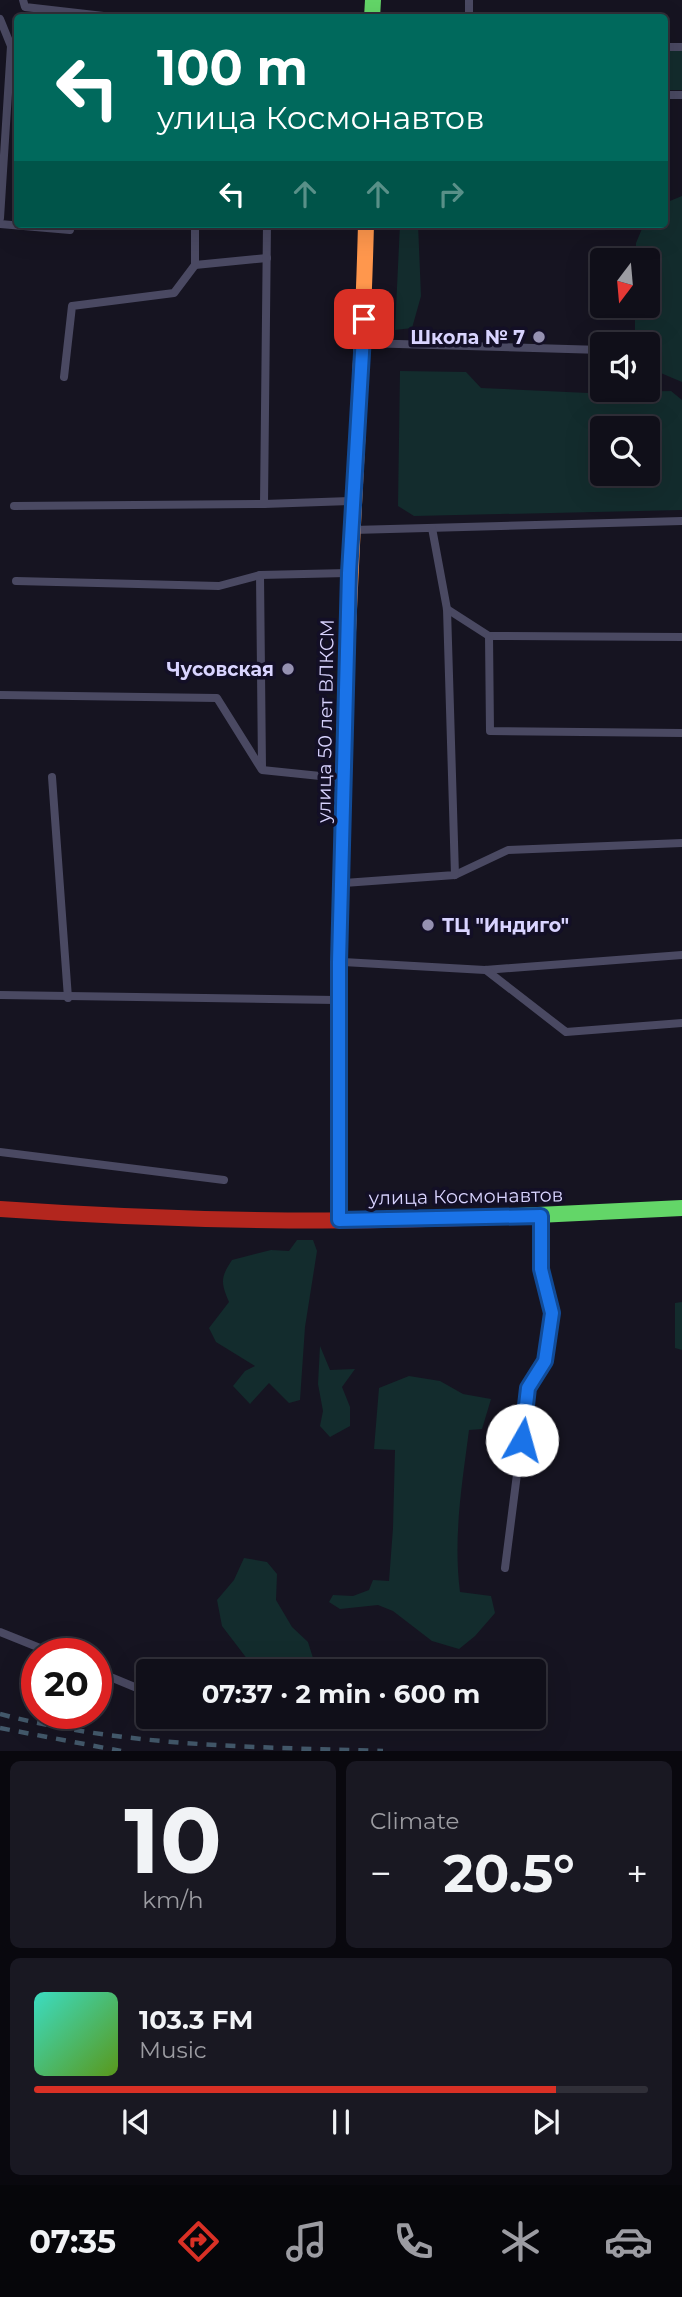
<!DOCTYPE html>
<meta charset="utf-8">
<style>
body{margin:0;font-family:Montserrat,sans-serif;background:#191822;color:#f1f3f6;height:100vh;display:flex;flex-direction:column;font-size:26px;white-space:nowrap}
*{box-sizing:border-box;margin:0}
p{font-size:23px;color:#9c9ca2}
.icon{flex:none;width:38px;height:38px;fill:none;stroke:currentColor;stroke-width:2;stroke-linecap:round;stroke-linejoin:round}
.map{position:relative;height:1751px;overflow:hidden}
.details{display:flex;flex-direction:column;gap:10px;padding:10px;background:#09080e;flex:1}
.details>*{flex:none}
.hud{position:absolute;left:14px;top:14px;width:654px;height:214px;border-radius:7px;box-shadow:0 7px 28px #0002,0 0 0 2px #302f38;background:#00695c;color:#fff;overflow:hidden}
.needle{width:46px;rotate:196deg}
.fabs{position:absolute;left:590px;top:248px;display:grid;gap:14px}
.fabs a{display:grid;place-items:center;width:70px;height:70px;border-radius:7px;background:#100f19;box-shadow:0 7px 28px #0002,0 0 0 2px #302f38;font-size:35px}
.speed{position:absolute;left:21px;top:1638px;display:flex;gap:14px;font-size:35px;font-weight:700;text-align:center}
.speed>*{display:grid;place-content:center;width:91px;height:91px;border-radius:50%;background:#100f19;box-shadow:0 7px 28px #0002,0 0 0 2px #302f38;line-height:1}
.speed .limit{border:10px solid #d22;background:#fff;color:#111}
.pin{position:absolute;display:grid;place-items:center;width:60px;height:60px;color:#fff;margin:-30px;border-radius:14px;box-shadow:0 4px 10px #0006}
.me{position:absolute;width:77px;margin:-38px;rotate:7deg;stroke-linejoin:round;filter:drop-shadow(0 0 5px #0008)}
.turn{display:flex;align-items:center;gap:24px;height:147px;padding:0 28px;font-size:32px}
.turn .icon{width:91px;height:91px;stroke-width:2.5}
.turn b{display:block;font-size:49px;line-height:60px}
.lanes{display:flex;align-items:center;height:66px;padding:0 28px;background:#0003;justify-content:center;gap:35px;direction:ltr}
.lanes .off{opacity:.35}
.big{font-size:52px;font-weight:700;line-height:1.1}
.details .widget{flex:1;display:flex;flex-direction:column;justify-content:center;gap:10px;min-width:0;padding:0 24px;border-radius:10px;background:#191822}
.details .dial{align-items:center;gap:0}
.dial b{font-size:91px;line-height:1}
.song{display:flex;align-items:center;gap:21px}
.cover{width:84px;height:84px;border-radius:10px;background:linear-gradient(135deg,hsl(170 70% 55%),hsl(90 70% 35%))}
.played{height:7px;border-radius:4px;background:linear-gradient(90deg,#d93025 85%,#302f38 85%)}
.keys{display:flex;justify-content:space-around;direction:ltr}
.heat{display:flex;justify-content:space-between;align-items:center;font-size:38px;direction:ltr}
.details .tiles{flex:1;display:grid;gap:10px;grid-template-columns:1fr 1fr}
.widget:last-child{grid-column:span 2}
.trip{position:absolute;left:136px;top:1659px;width:410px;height:70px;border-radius:7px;background:#100f19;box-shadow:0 7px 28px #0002,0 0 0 2px #302f38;font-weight:700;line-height:70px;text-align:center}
.tabs{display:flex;height:112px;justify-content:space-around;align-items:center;background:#06060a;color:#9c9ca2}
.tabs .icon{width:49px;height:49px}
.tabs .on{color:#d93025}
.tabs b{font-size:32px;color:#f1f3f6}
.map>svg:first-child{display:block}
.green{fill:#132c2d;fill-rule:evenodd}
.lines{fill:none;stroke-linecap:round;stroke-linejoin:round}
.lane{stroke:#4a4962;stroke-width:8}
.fast{stroke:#63d668;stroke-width:16}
.slow{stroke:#ff974d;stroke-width:16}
.jam{stroke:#b3261e;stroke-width:16}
.rail{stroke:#43596b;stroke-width:4.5;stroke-dasharray:10 9;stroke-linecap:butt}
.route-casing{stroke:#114b97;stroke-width:18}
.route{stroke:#1a73e8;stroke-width:12}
.poi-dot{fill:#9591b1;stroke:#130f26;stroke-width:2.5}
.labels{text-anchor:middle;stroke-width:7;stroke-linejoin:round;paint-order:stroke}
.poi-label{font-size:19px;font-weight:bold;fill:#d9d4ff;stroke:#130f26;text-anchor:end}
.street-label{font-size:19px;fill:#d9d4ff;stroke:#130f26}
</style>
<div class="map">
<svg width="682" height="1751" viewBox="0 0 682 1751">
<rect width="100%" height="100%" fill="#161421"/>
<!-- green -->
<g class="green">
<rect x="665" y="51" width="17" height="39"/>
<path d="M682,196v186l-33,-14 -1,-23h-9l-4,-11v-28h13v-45h-12v-18l8,-19h21v-21z"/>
<path d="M400,224h18l3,72 -9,32 -17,2z"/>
<path d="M400,371l66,1 15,16 107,5 83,-2 11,9v110l-268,6 -16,-10zM602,429h46v45h-46z"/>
<path d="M297,1240h16l4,11 -12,76 -5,73 -11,3 -20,-20 -19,21 -17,-18 12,-15 10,-5 -39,-24 -7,-14 20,-26c-8,-19 -9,-24 3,-42l39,-10 18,1z"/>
<path d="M682,1302v48l-7,-2v-45z"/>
<path d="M320,1346l10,24 25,-1 -13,18 8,20v19l-20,11 -10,-11 3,-15 -5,-27z"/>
<path d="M409,1376l31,5 23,13 28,5 -9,30 -13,1c-7,55 -16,107 -9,162l31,4 4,17 -20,23 -16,13 -27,-8 -39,-30 -15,-6 -38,4 -11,-7 4,-7 20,1 16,-6 4,-10 16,1 4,-53 2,-78 -21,-1 5,-61z"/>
<path d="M244,1558l23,4 10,12 -1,26 16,27 16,15 9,29h-51l-18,-11 -26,-34 -5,-26 17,-20z"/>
</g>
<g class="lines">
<!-- lane -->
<g class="lane">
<path d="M23,0l2,7 96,11"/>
<path d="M469,18v-18"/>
<path d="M0,19l11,27 -11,172"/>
<path d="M665,47h17"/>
<path d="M665,95h17"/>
<path d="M0,224l70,6v-6"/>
<path d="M195,265l72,-7"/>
<path d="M364,343l238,7"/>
<path d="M64,377l8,-71 102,-13 21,-28v-41"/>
<path d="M264,504l3,-280"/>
<path d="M14,506l250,-2 86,-3"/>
<path d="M353,530l329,-9"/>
<path d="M260,575l2,193"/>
<path d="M16,581l203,5 41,-11 87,-2"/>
<path d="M447,609l42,27 193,1"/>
<path d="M489,636l1,95 192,2"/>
<path d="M0,695l217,3 45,72 68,7 12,-2"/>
<path d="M52,777l16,221"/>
<path d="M455,875l53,-25 174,-7"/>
<path d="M344,883l111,-8 -8,-266 -15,-81"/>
<path d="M343,962l142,8 197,-15"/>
<path d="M486,970l80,62 116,-9"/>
<path d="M0,995l336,5"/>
<path d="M0,1152l224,28"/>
<path d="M505,1568l23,-180 17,-27 7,-48 -11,-44v-53"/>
<path d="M0,1632l55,22"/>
<path d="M96,1671l53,22"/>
</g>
<!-- fast -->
<g class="fast">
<path d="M372,18l1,-18"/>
<path d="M517,1216l165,-8"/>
</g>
<!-- slow -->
<path class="slow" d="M345,711c5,-162 17,-324 21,-487"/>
<!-- jam -->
<g class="jam">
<path d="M0,1209c172,12 345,15 517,7"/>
<path d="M339,1220v-258l6,-251"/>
</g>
<!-- rail -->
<g class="rail">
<path d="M0,1714c126,33 254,33 383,37"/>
<path d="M0,1728l121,23"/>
</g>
</g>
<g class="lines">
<!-- route casing -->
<g class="route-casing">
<path id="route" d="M364,319l-15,254 -10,389v258l202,-4v53l11,44 -7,48 -17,27 -6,52"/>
</g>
<!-- route -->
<use href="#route" class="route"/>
</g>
<!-- markers -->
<g class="poi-dot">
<circle cx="539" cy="337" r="7"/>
<circle cx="288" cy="669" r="7"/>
<circle cx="428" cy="925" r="7"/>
</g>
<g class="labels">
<!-- poi labels -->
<g class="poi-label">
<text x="525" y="344">Школа № 7</text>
<text x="274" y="676">Чусовская</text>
<text x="442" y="932" text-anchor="start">ТЦ "Индиго"</text>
</g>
<!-- street labels -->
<g class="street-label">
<text transform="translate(325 721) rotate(-89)" y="7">улица 50 лет ВЛКСМ</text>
<text transform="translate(466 1196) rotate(-1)" y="7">улица Космонавтов</text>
</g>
</g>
</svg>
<div class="fabs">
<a><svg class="needle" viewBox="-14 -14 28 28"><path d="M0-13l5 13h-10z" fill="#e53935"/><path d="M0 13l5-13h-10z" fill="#9c9ca2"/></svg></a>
<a><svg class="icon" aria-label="sound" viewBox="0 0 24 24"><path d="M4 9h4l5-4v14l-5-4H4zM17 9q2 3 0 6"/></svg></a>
<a><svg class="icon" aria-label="search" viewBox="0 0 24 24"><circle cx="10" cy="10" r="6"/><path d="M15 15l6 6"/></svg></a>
</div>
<div class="speed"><div class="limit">20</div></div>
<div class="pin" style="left:364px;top:319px;background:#d93025"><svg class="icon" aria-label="arrive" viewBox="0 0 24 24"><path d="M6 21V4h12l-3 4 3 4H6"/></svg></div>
<svg class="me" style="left:522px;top:1440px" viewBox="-20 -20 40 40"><circle r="19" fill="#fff"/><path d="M0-13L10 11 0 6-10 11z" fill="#1a73e8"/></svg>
<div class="trip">07:37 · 2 min · 600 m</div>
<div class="hud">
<div class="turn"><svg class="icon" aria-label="left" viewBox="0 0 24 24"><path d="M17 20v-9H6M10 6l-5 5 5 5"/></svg><div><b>100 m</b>улица Космонавтов</div></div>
<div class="lanes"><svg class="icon" aria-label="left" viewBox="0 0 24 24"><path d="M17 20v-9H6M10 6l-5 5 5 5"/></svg><svg class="icon off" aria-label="ahead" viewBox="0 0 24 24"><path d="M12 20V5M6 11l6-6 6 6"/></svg><svg class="icon off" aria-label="ahead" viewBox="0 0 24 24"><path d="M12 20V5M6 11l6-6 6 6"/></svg><svg class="icon off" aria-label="right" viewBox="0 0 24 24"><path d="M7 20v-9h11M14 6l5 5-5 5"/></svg></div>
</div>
</div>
<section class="details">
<div class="tiles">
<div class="widget dial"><b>10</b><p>km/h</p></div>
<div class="widget"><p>Climate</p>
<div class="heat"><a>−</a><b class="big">20.5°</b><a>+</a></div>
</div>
<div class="widget">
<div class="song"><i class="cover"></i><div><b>103.3 FM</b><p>Music</p></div></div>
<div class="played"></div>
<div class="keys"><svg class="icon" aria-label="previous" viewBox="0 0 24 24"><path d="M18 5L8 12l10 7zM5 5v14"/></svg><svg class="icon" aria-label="pause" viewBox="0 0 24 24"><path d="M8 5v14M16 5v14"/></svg><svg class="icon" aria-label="next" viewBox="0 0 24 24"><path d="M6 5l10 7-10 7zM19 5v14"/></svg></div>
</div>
</div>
</section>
<nav class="tabs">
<b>07:35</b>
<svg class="icon on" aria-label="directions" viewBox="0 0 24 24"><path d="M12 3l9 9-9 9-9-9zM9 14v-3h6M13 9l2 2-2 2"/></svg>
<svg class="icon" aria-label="music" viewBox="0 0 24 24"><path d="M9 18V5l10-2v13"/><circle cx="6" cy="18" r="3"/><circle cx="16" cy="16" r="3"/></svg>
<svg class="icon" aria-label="phone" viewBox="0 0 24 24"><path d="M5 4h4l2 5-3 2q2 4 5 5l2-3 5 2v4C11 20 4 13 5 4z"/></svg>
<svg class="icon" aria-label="climate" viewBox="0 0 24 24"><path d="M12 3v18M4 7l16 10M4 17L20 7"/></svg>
<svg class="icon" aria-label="car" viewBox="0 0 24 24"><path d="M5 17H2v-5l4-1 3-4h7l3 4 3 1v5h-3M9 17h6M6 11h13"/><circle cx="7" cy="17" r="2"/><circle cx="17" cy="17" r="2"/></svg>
</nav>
